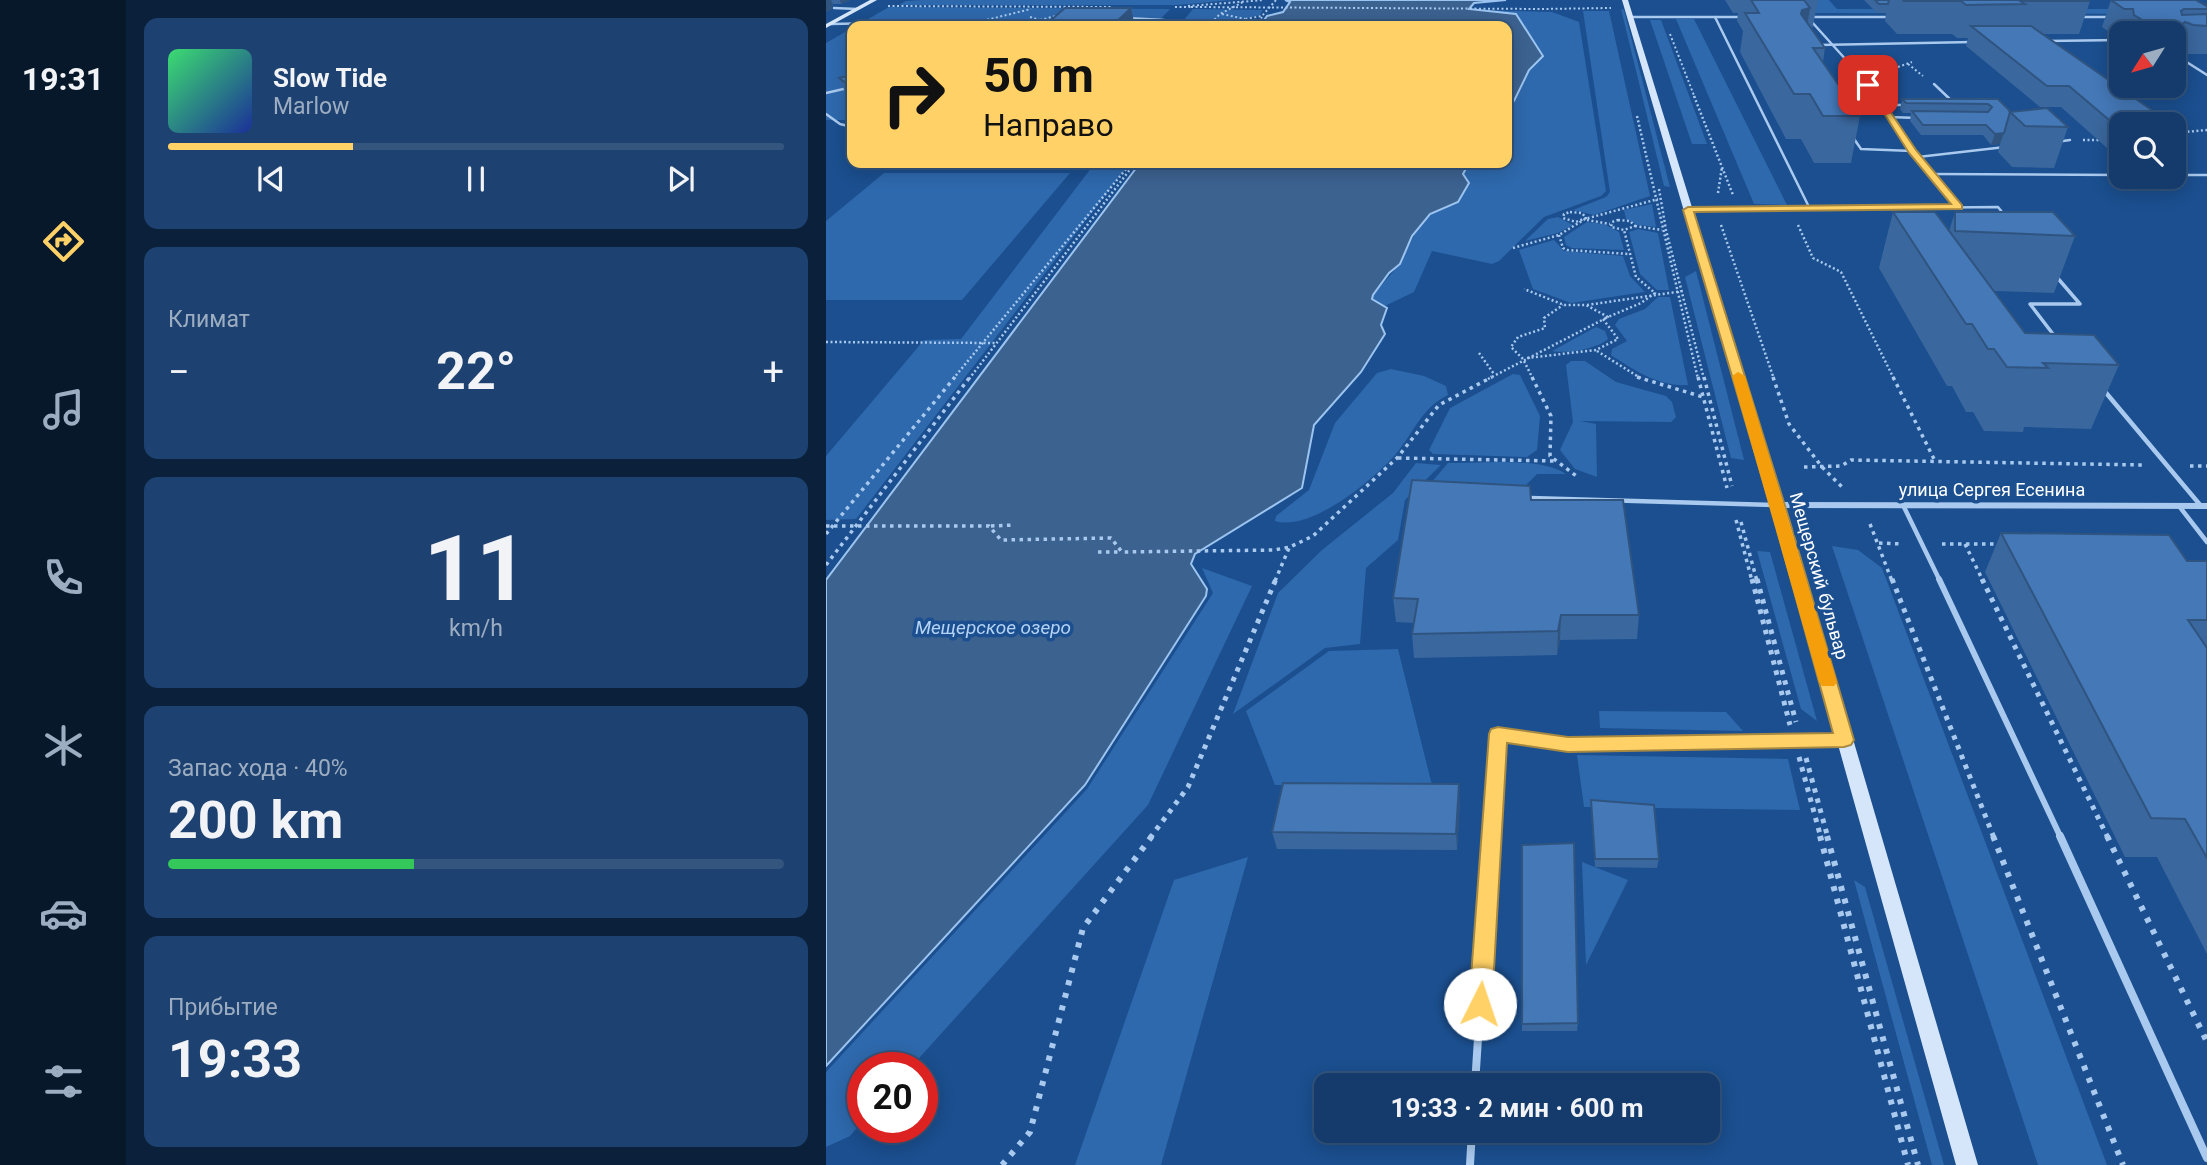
<!DOCTYPE html>
<html lang="ru">
<meta charset="utf-8">
<style>
body{margin:0;font-family:Roboto,sans-serif;background:#1d4271;color:#f1f3f6;height:100vh;display:flex;flex-direction:column;font-size:26px;white-space:nowrap}
*{box-sizing:border-box;margin:0}
p{font-size:23px;color:#9dadc1}
.icon{flex:none;width:38px;height:38px;fill:none;stroke:currentColor;stroke-width:2;stroke-linecap:round;stroke-linejoin:round}
.map{position:relative;flex:1;overflow:hidden}
.panel{display:flex;flex-direction:column;gap:18px;padding:18px;background:#0b203b;width:700px}
.panel>*{flex:none}
.banner{position:absolute;left:21px;top:21px;width:665px;height:147px;border-radius:14px;box-shadow:0 4px 18px #0003,0 0 0 2px #33557e;background:#ffd166;color:#111;overflow:hidden}
.needle{width:46px;rotate:233deg}
.tools{position:absolute;left:1283px;top:21px;display:grid;gap:14px}
.tools a{display:grid;place-items:center;width:77px;height:77px;border-radius:14px;background:#143b6b;box-shadow:0 4px 18px #0003,0 0 0 2px #33557e;font-size:35px}
.speed{position:absolute;left:21px;top:1052px;display:flex;gap:14px;font-size:35px;font-weight:700;text-align:center}
.speed>*{display:grid;place-content:center;width:91px;height:91px;border-radius:50%;background:#143b6b;box-shadow:0 4px 18px #0003,0 0 0 2px #33557e;line-height:1}
.speed .limit{border:10px solid #d22;background:#fff;color:#111}
.pin{position:absolute;display:grid;place-items:center;width:60px;height:60px;color:#fff;margin:-30px;border-radius:14px;box-shadow:0 4px 10px #0006}
.me{position:absolute;width:77px;margin:-38px;rotate:4deg;stroke-linejoin:round;filter:drop-shadow(0 0 5px #0008)}
.turn{display:flex;align-items:center;gap:24px;height:147px;padding:0 21px;font-size:32px}
.turn .icon{width:91px;height:91px;stroke-width:2.5}
.turn b{display:block;font-size:49px;line-height:60px}
.big{font-size:52px;font-weight:700;line-height:1.1}
.panel .tile{flex:1;display:flex;flex-direction:column;justify-content:center;gap:10px;min-width:0;padding:0 24px;border-radius:14px;background:#1d4271}
.panel .dial{align-items:center;gap:0}
.dial b{font-size:91px;line-height:1}
.song{display:flex;align-items:center;gap:21px}
.cover{width:84px;height:84px;border-radius:10px;background:linear-gradient(135deg,hsl(140 70% 55%),hsl(230 70% 35%))}
.played{height:7px;border-radius:4px;background:linear-gradient(90deg,#ffd166 30%,#33557e 30%)}
.keys{display:flex;justify-content:space-around;direction:ltr}
.heat{display:flex;justify-content:space-between;align-items:center;font-size:38px;direction:ltr}
.charge{height:10px;border-radius:5px;background:linear-gradient(90deg,#34c759 40%,#33557e 0)}
.trip{position:absolute;left:488px;top:1073px;width:406px;height:70px;border-radius:14px;background:#143b6b;box-shadow:0 4px 18px #0003,0 0 0 2px #33557e;font-weight:700;line-height:70px;text-align:center}
main{display:flex;flex:1;min-height:0}
.dock{display:flex;flex-direction:column;width:126px;justify-content:space-around;align-items:center;background:#08182b;color:#9dadc1}
.dock .icon{width:49px;height:49px}
.dock .selected{color:#ffd166}
.dock b{font-size:32px;color:#f1f3f6}
.map>svg:first-child{display:block}
.green{fill:#2e69ad}
.water{fill:#3c6290;stroke:#9cc4f0;stroke-width:2}
.lines{fill:none;stroke-linecap:round;stroke-linejoin:round}
.path-far4{stroke:#a9c9ee;stroke-width:2;stroke-dasharray:2 2.5;stroke-linecap:butt}
.path-far3{stroke:#a9c9ee;stroke-width:2.5;stroke-dasharray:2 2.5;stroke-linecap:butt}
.path-far2{stroke:#a9c9ee;stroke-width:3.5;stroke-dasharray:3.5 4.5;stroke-linecap:butt}
.path-far1{stroke:#a9c9ee;stroke-width:5;stroke-dasharray:4.5 6;stroke-linecap:butt}
.path{stroke:#a9c9ee;stroke-width:6;stroke-dasharray:5 8;stroke-linecap:butt}
.lane-far4{stroke:#a9c9ee;stroke-width:2.5}
.lane-far3{stroke:#a9c9ee;stroke-width:3.5}
.lane-far2{stroke:#a9c9ee;stroke-width:4.5}
.lane-far1{stroke:#a9c9ee;stroke-width:6}
.lane{stroke:#a9c9ee;stroke-width:8}
.street-far1{stroke:#a9c9ee;stroke-width:2.5}
.street{stroke:#a9c9ee;stroke-width:6}
.secondary{fill:#d6e6fa;fill-rule:evenodd}
.path-bridge{stroke:#a9c9ee;stroke-width:2;stroke-dasharray:2 2.5;stroke-linecap:butt}
.wall{fill:#3a679d}
.shaded-wall{fill:#305480}
.building{fill:#4478b7;stroke:#305480;stroke-width:2}
.route{fill:#ffd166;stroke:#a68842;stroke-width:2}
.slow{fill:#f59e0b}
.labels{text-anchor:middle;stroke-width:7;stroke-linejoin:round;paint-order:stroke}
.street-label{font-size:18px;fill:#fff;stroke:#1b4f8f}
.water-label{font-size:19px;font-style:italic;fill:#b5d3f5;stroke:#1b4f8f}
</style>
<main>
<nav class="dock">
<b>19:31</b>
<svg class="icon selected" aria-label="directions" viewBox="0 0 24 24"><path d="M12 3l9 9-9 9-9-9zM9 14v-3h6M13 9l2 2-2 2"/></svg>
<svg class="icon" aria-label="music" viewBox="0 0 24 24"><path d="M9 18V5l10-2v13"/><circle cx="6" cy="18" r="3"/><circle cx="16" cy="16" r="3"/></svg>
<svg class="icon" aria-label="phone" viewBox="0 0 24 24"><path d="M5 4h4l2 5-3 2q2 4 5 5l2-3 5 2v4C11 20 4 13 5 4z"/></svg>
<svg class="icon" aria-label="climate" viewBox="0 0 24 24"><path d="M12 3v18M4 7l16 10M4 17L20 7"/></svg>
<svg class="icon" aria-label="car" viewBox="0 0 24 24"><path d="M5 17H2v-5l4-1 3-4h7l3 4 3 1v5h-3M9 17h6M6 11h13"/><circle cx="7" cy="17" r="2"/><circle cx="17" cy="17" r="2"/></svg>
<svg class="icon" aria-label="filters" viewBox="0 0 24 24"><path d="M4 7h16M4 17h16"/><circle cx="9" cy="7" r="2"/><circle cx="15" cy="17" r="2"/></svg>
</nav>
<section class="panel">
<div class="tile">
<div class="song"><i class="cover"></i><div><b>Slow Tide</b><p>Marlow</p></div></div>
<div class="played"></div>
<div class="keys"><svg class="icon" aria-label="previous" viewBox="0 0 24 24"><path d="M18 5L8 12l10 7zM5 5v14"/></svg><svg class="icon" aria-label="pause" viewBox="0 0 24 24"><path d="M8 5v14M16 5v14"/></svg><svg class="icon" aria-label="next" viewBox="0 0 24 24"><path d="M6 5l10 7-10 7zM19 5v14"/></svg></div>
</div>
<div class="tile"><p>Климат</p>
<div class="heat"><a>−</a><b class="big">22°</b><a>+</a></div>
</div>
<div class="tile dial"><b>11</b><p>km/h</p></div>
<div class="tile"><p>Запас хода · 40%</p><b class="big">200 km</b><div class="charge"></div></div>
<div class="tile"><p>Прибытие</p><b class="big">19:33</b></div>
</section>
<div class="map">
<svg width="1381" height="1165" viewBox="0 0 1381 1165">
<rect width="100%" height="100%" fill="#1b4f8f"/>
<!-- green -->
<g class="green">
<path d="M95,0h312l-55,5h-279l7,-4z"/>
<path d="M978,0h25l8,9h344l8,5 -385,-1z"/>
<path d="M63,7l281,2 -16,17h-298z"/>
<path d="M367,9l70,1 -3,5 -20,5 -5,6h-56z"/>
<path d="M795,9l3,1 46,177 -6,-1z"/>
<path d="M643,10l83,2 27,10 27,169 -5,5 -57,21 -45,44 -7,3 -60,-13 -18,41 -29,14 -13,-8 1,-3c9,-11 21,-23 28,-34 17,-29 16,-46 53,-56l10,-34 5,-8h38v-56l7,-6 15,-31 14,-14 -29,-43z"/>
<path d="M757,11h26l41,185 -56,19 -21,-5 33,-13 4,-5z"/>
<path d="M850,19h18l93,186 -33,-1z"/>
<path d="M824,20h11l46,124h-15z"/>
<path d="M26,28v92h-26v-77z"/>
<path d="M228,163h76l-274,356 -30,1v-64l98,-116 37,-1 131,-172 -41,-1z"/>
<path d="M58,173h186l-108,127h-136v-79z"/>
<path d="M826,204l4,23 -18,-2 -12,-6 -2,-9z"/>
<path d="M732,217l15,8 -15,8 -33,8 23,-22z"/>
<path d="M761,222l17,2 15,8 5,18 -52,-2 -6,-3 -2,-8z"/>
<path d="M812,229l20,4 11,57h-12l-17,-16 -11,-42z"/>
<path d="M728,240l10,11 59,5 7,20 15,16 -74,11 -38,-14 -14,-39z"/>
<path d="M870,271l48,189 -13,-2 -46,-181z"/>
<path d="M832,297h12l18,88c-29,2 -54,-15 -77,-30l1,-6 15,-8 -12,-16 4,-6 26,-10z"/>
<path d="M770,327l9,4 3,8c-11,10 -42,15 -56,12z"/>
<path d="M745,361h14l31,21 50,14 6,6 4,15 -5,5 -91,-1 16,3 1,53 -22,-8 -15,-19 13,-28 -7,-57z"/>
<path d="M565,369l33,7 22,10 2,9c-26,12 -35,39 -53,60 -22,25 -84,77 -120,66l1,-5 33,-26 26,-67 42,-50z"/>
<path d="M687,374l7,1 20,41 -3,34 -10,7 -94,-3 -4,-4 21,-42z"/>
<path d="M590,463l25,2 -36,35 -7,40 -32,28 -6,76 -35,4 -92,66 45,-121 44,-43 71,-57z"/>
<path d="M622,463c33,1 92,-7 118,11h-29l-13,13 -94,-3z"/>
<path d="M1006,546l26,4 24,18 225,597h-69z"/>
<path d="M931,551l13,1 47,169 -16,-12z"/>
<path d="M376,568l50,18 -104,219 -237,262 -48,1v53l-13,15 -24,11v-75l261,-283 126,-196z"/>
<path d="M572,649l34,136h-157l-29,-74 83,-60z"/>
<path d="M773,711l127,1 17,19 -143,-3z"/>
<path d="M751,755l211,4 12,51 -216,-3z"/>
<path d="M422,857l-87,308h-86l99,-285z"/>
<path d="M756,862l46,18 -42,85z"/>
<path d="M1028,880l11,7 79,278h-12z"/>
</g>
<!-- water -->
<g class="water">
<path d="M459,0h221l-32,3 -5,6 47,5 27,42 -14,14 -15,31 -7,6v-81h-247l7,-10 16,-4 7,-10z"/>
<path d="M314,163h329l-6,11 6,9 -11,19 -28,12 -18,22 -12,28 -11,9 -16,22 -1,4 15,9 -6,17 4,9 -24,38 -47,53 -12,63 -107,66 -4,10 16,25 -1,7 -121,189 -259,281v-486z"/>
</g>
<g class="lines">
<!-- path-far4 -->
<g class="path-far4">
<path d="M62,6l225,1"/>
<path d="M362,6l76,-6"/>
<path d="M349,7h16"/>
<path d="M716,9l69,-1"/>
<path d="M396,14l23,5"/>
<path d="M204,17l10,3 -8,6"/>
<path d="M214,20l20,-5"/>
<path d="M148,23l57,-14"/>
<path d="M382,26l12,-12 23,-12"/>
<path d="M414,26l5,-7 17,-3 14,-16"/>
<path d="M430,26l6,-9"/>
<path d="M844,34l25,64"/>
<path d="M1082,64l15,12"/>
<path d="M1055,73l31,-11"/>
</g>
<!-- path-far3 -->
<g class="path-far3">
<path d="M868,96l39,99"/>
<path d="M811,116l61,263"/>
<path d="M1348,133l33,-3"/>
<path d="M1257,140h20"/>
<path d="M833,189l7,41 38,149"/>
<path d="M892,193l4,-26"/>
<path d="M744,212l12,1 4,5 -10,4 -13,-4 1,-4z"/>
<path d="M761,220l23,4"/>
<path d="M792,220l12,1 5,5 -11,4 -13,-3 1,-5z"/>
<path d="M895,225l53,154"/>
<path d="M972,225l15,33 28,14 53,107"/>
<path d="M809,226l27,4"/>
<path d="M733,235l4,13 4,2 62,4"/>
<path d="M687,248l46,-13 26,-16 73,-20"/>
<path d="M761,305l96,-14"/>
<path d="M0,342l169,1"/>
<path d="M771,351l45,28"/>
<path d="M653,353l15,21"/>
<path d="M701,358l69,-8 22,-11 -15,-20 38,-16 14,-10 -19,-16 -12,-47"/>
<path d="M127,379l178,-216"/>
<path d="M143,379l166,-216"/>
<path d="M662,379l120,-62 -22,-12h-22l-40,-16"/>
<path d="M707,379l-10,-20 -12,-12 7,-10 27,-9 -1,-10 19,-13"/>
</g>
<!-- path-far2 -->
<g class="path-far2">
<path d="M706,377l19,39 -1,40 29,22"/>
<path d="M811,377l66,20"/>
<path d="M872,377l29,111"/>
<path d="M878,377l28,109"/>
<path d="M947,377l16,47 33,43 20,20"/>
<path d="M1067,377l42,84"/>
<path d="M572,458l156,3"/>
<path d="M1364,466h17"/>
<path d="M978,467l37,-1 10,-6 292,5"/>
<path d="M910,520l16,61"/>
<path d="M915,522l16,59"/>
<path d="M1044,524l22,57"/>
<path d="M0,526h163l12,14 110,-2 11,14 152,-2 16,-3 23,-11 84,-78 42,-53 53,-28"/>
<path d="M165,526l23,-1"/>
<path d="M0,534l129,-157"/>
<path d="M1053,543l23,1"/>
<path d="M1116,544h58"/>
<path d="M1139,544l18,37"/>
<path d="M272,552h24"/>
<path d="M0,565l144,-188"/>
<path d="M449,581l14,-33"/>
</g>
<!-- path-far1 -->
<g class="path-far1">
<path d="M926,579l38,146"/>
<path d="M931,579l39,143"/>
<path d="M1066,579l102,259"/>
<path d="M1156,579l126,259"/>
<path d="M973,757l22,81"/>
<path d="M980,758l22,80"/>
<path d="M324,838l38,-51 88,-208"/>
</g>
<!-- path -->
<g class="path">
<path d="M994,836l88,329"/>
<path d="M1001,836l91,329"/>
<path d="M1167,836l130,329"/>
<path d="M1281,836l100,206"/>
<path d="M176,1165l28,-33 53,-204 69,-92"/>
</g>
<!-- lane-far4 -->
<g class="lane-far4">
<path d="M8,8l23,1"/>
<path d="M889,17l95,192"/>
<path d="M300,18l38,2 -3,6"/>
<path d="M985,21l37,41"/>
<path d="M5,24l49,-1"/>
<path d="M1220,41l75,-1"/>
<path d="M993,45l154,-3"/>
<path d="M1348,54l33,21"/>
<path d="M1042,84l44,67"/>
<path d="M1108,84l20,19"/>
<path d="M0,93l26,-6"/>
<path d="M1056,105h24"/>
<path d="M0,114l14,10 12,3"/>
<path d="M1063,117l29,1"/>
<path d="M1026,136l9,13 51,2 47,56"/>
<path d="M1230,142l14,-2"/>
<path d="M1092,157l87,-10"/>
<path d="M1107,174l188,1"/>
<path d="M1348,175h33"/>
<path d="M862,210l310,-3 8,10"/>
</g>
<!-- lane-far3 -->
<path class="lane-far3" d="M1229,275l25,29h-50l26,34"/>
<!-- lane-far2 -->
<g class="lane-far2">
<path d="M1276,388l99,118"/>
<path d="M704,498l244,7"/>
<path d="M1077,505l37,76"/>
<path d="M1353,506l28,36"/>
</g>
<!-- lane-far1 -->
<g class="lane-far1">
<path d="M1113,579l122,259"/>
<path d="M665,838l7,-104 70,11 273,-5"/>
</g>
<!-- lane -->
<g class="lane">
<path d="M1234,836l147,322"/>
<path d="M649,1085l16,-249"/>
<path d="M644,1165l2,-35"/>
</g>
<!-- street-far1 -->
<g class="street-far1">
<path d="M806,17h115"/>
<path d="M982,17h86"/>
<path d="M1251,17h37"/>
</g>
<!-- street -->
<path class="street" d="M952,505l429,1"/>
<!-- secondary -->
<g class="secondary">
<path d="M44,0h7l-51,28v-4z"/>
<path d="M796,0h6l166,538 184,627h-22l-176,-627z"/>
</g>
<!-- path-bridge -->
<path class="path-bridge" d="M365,7l351,2"/>
</g>
<!-- wall -->
<g class="wall">
<path d="M0,0h24l-9,4h-8l-2,6z"/>
<path d="M899,0h93l-6,30 13,18 -2,14 37,54 -9,47h-37l-13,-24h-15l-46,-87 3,-21 -6,-10 1,-8h-5z"/>
<path d="M1038,0h224l2,1 -11,33h-36l78,90v32h-5l-55,-49h-21l-74,-61 2,-8h-11l-5,-4h-55l-12,-13 1,-8h-9z"/>
<path d="M1285,0l96,6v48h-26l-7,-4v-17h-53v4l-6,-1 -13,-9z"/>
<path d="M26,75v23l-6,-4 -7,-16z"/>
<path d="M1076,99h96l13,13 57,15 -14,41 -42,-1 -14,-15 2,-8 -9,1 -8,-10h-62l-11,-14 1,-8h-8l-3,-4z"/>
<path d="M1348,125l11,8 -10,23h-1z"/>
<path d="M1067,212l56,19 6,-19 120,24 -21,57 -60,-2 31,42 94,32 -28,64 -67,-2 -1,5 -39,-1 -11,-19h-7l-14,-26h-5l-68,-118z"/>
<path d="M705,500l108,115 -2,24 -77,1 -3,15 -143,3 -2,-24 2,-11 -18,-1 -3,-24z"/>
<path d="M1175,533l186,28h20v393l-50,-97h-32l-140,-285z"/>
<path d="M765,800l68,59 -2,9 -62,-1 -4,-59z"/>
<path d="M634,801l-3,49 -180,-1 -5,-17z"/>
<path d="M696,845l56,178 -1,8h-55z"/>
</g>
<!-- shaded-wall -->
<g class="shaded-wall">
<path d="M0,0h5l2,4 -2,6 -5,2z"/>
<path d="M14,0h10l-9,4z"/>
<path d="M976,0v10l8,-2 -6,38 -10,7z"/>
<path d="M305,8l3,14 -4,4h-18z"/>
<path d="M1359,22l-11,28v-5l7,-20z"/>
<path d="M1178,133l-4,11 -9,1 4,-11z"/>
<path d="M735,615l-1,25 -3,15 1,-24z"/>
<path d="M633,784l1,17 -3,49 -1,-16z"/>
</g>
<!-- building -->
<g class="building">
<path d="M925,0h53l6,8 -8,2 -1,4 24,34h-12l47,68h-37l-13,-22h-16l-49,-81h14z"/>
<path d="M1049,0h14l-1,4h-9z"/>
<path d="M1077,0h185l2,1h-70l5,3 -59,1 -5,-4h-57z"/>
<path d="M1285,0h85l11,6v3h-23l-3,2 1,4 25,-1v12l-14,-1 -8,-3 -4,3h-30l-17,-10 -1,-6h-9z"/>
<path d="M239,8h66l-19,18h-68z"/>
<path d="M1145,26h60l141,98h-51v6l-52,-44h-22z"/>
<path d="M26,75v12l-13,-9z"/>
<path d="M1076,99h96l13,13h-1l-6,21 -9,1 -9,-9h-63l-11,-14 76,1 4,-5 -4,-3 -82,-1z"/>
<path d="M1221,108l21,19 -43,-1 -15,-14z"/>
<path d="M1348,125l11,8h-11z"/>
<path d="M1067,212h42l90,121 69,2 25,30 -76,-2 5,5 -41,-1 -13,-18h-6l-16,-25h-6z"/>
<path d="M1129,212h98l22,24 -120,-5z"/>
<path d="M586,480l118,6 1,14h92l16,115h-78l-3,16 -146,3 6,-35 -25,-1z"/>
<path d="M1175,533l168,2 18,26h20v59h-19l19,28v210l-22,-39 -34,-1z"/>
<path d="M457,783l176,1 -3,50 -184,-2z"/>
<path d="M765,800l63,5 5,54h-64z"/>
<path d="M748,843l4,180 -56,1v-179z"/>
</g>
<!-- route -->
<path class="route" d="M1039,83h6l45,67 46,55v4l-268,3 96,310 64,218 -3,5 -7,2 -276,5 -61,-9 -15,261 -3,8 -9,3 -8,-3 -3,-8 20,-270 2,-5 7,-2 70,10 265,-4 -58,-211 -92,-312 5,-3 263,-3 -42,-51z"/>
<!-- slow -->
<path class="slow" d="M912,372l7,4 92,306 -3,4h-12l-3,-4 -87,-306z"/>
<g class="labels">
<!-- street labels -->
<g class="street-label">
<text x="1166" y="496">улица Сергея Есенина</text>
<text transform="translate(993 576) rotate(74)" y="6">Мещерский бульвар</text>
</g>
<!-- water labels -->
<g class="water-label">
<text x="167" y="634">Мещерское озеро</text>
</g>
</g>
</svg>
<div class="tools">
<a><svg class="needle" viewBox="-14 -14 28 28"><path d="M0-13l5 13h-10z" fill="#e53935"/><path d="M0 13l5-13h-10z" fill="#9dadc1"/></svg></a>
<a><svg class="icon" aria-label="search" viewBox="0 0 24 24"><circle cx="10" cy="10" r="6"/><path d="M15 15l6 6"/></svg></a>
</div>
<div class="speed"><div class="limit">20</div></div>
<div class="pin" style="left:1042px;top:85px;background:#d93025"><svg class="icon" aria-label="arrive" viewBox="0 0 24 24"><path d="M6 21V4h12l-3 4 3 4H6"/></svg></div>
<svg class="me" style="left:654px;top:1004px" viewBox="-20 -20 40 40"><circle r="19" fill="#fff"/><path d="M0-13L10 11 0 6-10 11z" fill="#ffd166"/></svg>
<div class="trip">19:33 · 2 мин · 600 m</div>
<div class="banner">
<div class="turn"><svg class="icon" aria-label="right" viewBox="0 0 24 24"><path d="M7 20v-9h11M14 6l5 5-5 5"/></svg><div><b>50 m</b>Направо</div></div>
</div>
</div>
</main>
